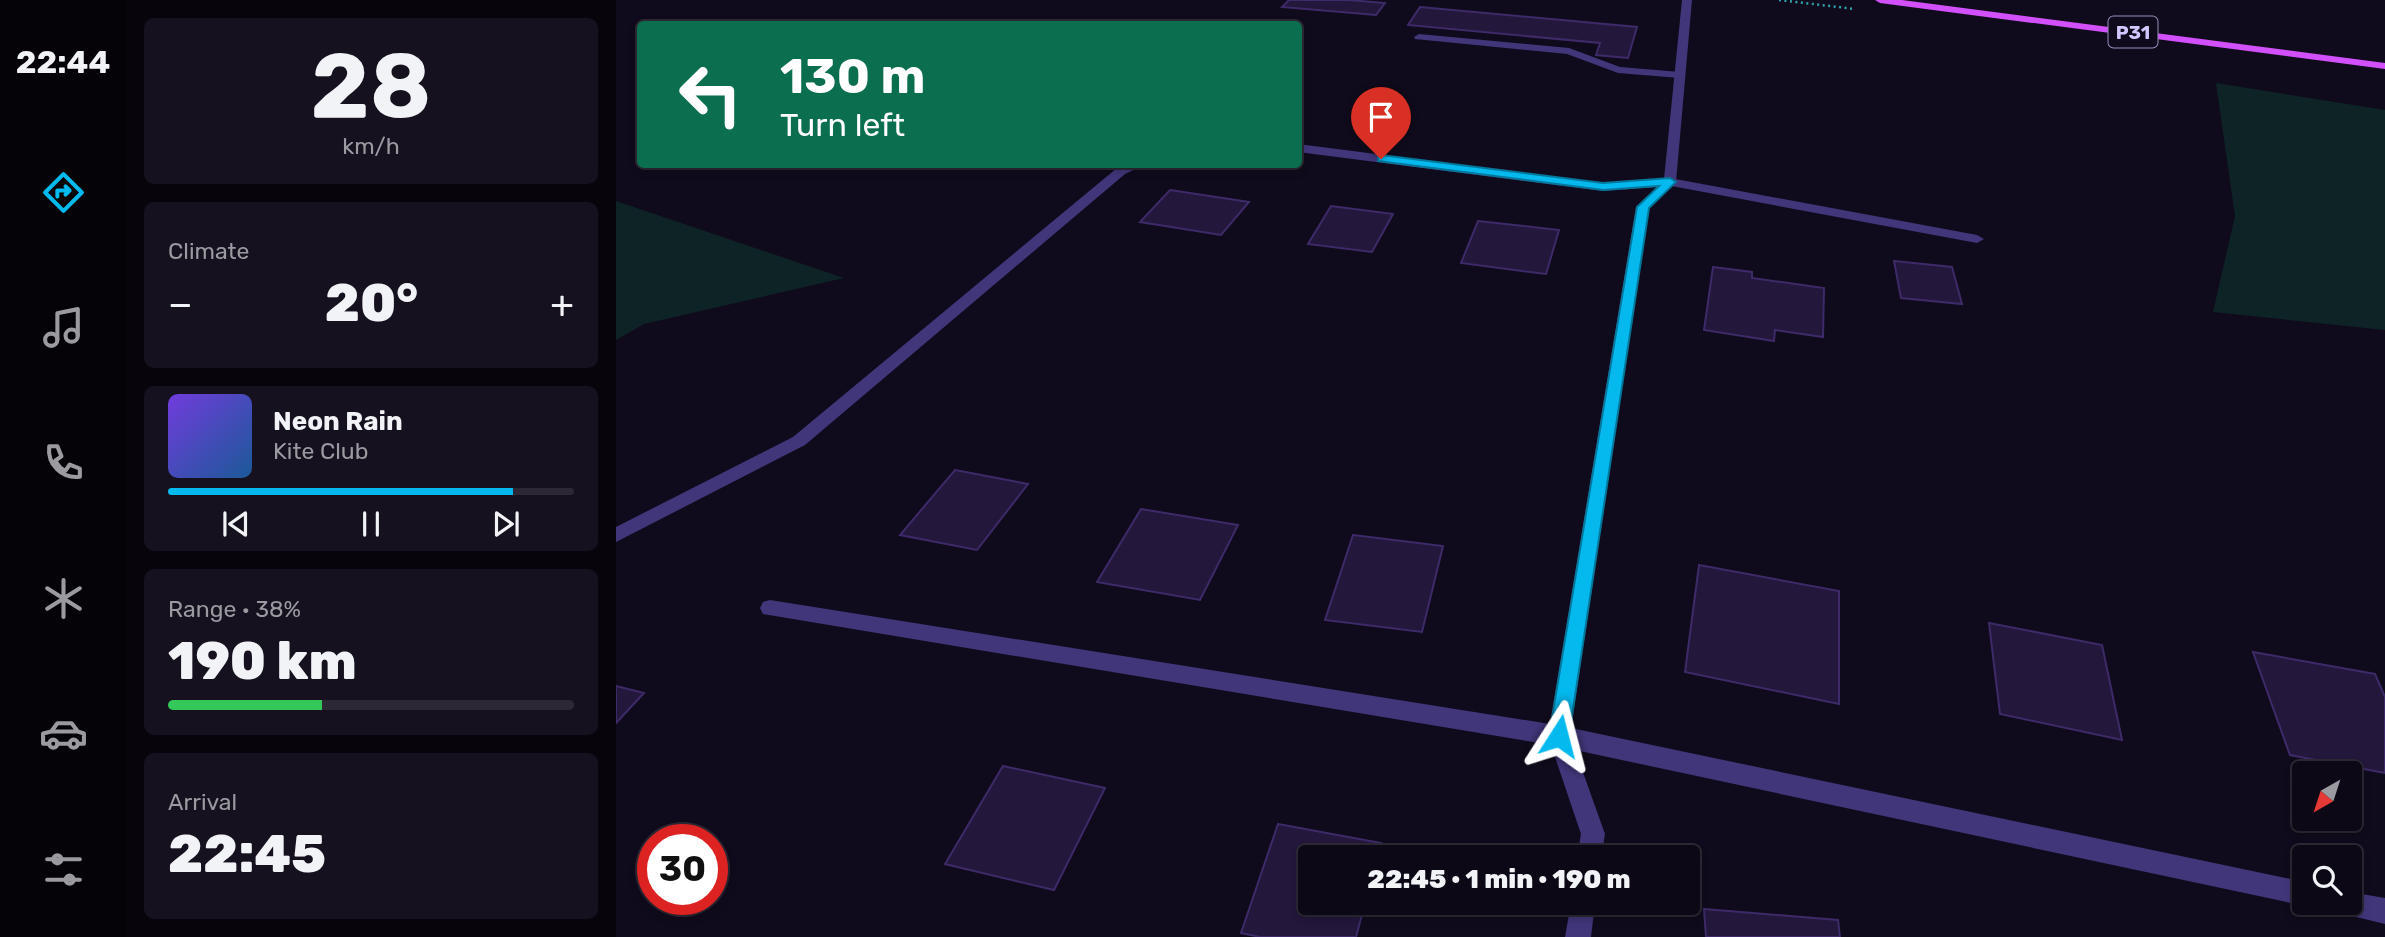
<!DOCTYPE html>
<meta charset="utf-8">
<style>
body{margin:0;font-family:Rubik,sans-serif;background:#15111e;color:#f1f3f6;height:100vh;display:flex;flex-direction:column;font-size:26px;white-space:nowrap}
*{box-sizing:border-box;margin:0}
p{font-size:23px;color:#9a9aa0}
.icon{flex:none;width:38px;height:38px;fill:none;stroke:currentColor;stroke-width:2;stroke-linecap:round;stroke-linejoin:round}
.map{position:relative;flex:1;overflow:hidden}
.details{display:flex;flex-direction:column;gap:18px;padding:18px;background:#07040c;width:490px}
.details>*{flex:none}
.top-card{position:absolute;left:21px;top:21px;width:665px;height:147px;border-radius:7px;box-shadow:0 4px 10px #0003,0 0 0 2px #2c2934;background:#0b6e4f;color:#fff;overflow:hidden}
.needle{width:46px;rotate:219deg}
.buttons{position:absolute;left:1676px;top:761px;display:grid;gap:14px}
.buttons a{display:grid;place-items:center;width:70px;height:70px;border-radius:7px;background:#0c0815;box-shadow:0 4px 10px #0003,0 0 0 2px #2c2934;font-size:35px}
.speed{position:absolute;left:21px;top:824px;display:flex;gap:14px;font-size:35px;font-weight:700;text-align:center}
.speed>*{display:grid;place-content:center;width:91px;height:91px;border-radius:50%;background:#0c0815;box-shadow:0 4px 10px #0003,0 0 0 2px #2c2934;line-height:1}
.speed .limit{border:10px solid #d22;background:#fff;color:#111}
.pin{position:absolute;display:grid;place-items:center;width:60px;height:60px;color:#fff;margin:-72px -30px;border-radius:50% 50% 50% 0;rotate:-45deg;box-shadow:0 0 7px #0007}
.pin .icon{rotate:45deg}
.me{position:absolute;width:77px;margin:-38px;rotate:9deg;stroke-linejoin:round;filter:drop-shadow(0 0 5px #0008)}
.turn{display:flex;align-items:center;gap:24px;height:147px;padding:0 28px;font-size:32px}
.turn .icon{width:91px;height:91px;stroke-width:2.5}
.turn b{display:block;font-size:49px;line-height:60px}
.big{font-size:52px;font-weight:800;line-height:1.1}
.details .card{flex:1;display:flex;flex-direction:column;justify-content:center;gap:10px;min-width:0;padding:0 24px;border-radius:10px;background:#15111e}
.details .dial{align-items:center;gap:0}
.dial b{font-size:91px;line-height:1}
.song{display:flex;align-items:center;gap:21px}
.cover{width:84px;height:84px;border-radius:10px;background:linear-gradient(135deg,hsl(260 70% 55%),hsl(210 70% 35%))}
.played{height:7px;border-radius:4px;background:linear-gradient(90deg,#03b9ee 85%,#2c2934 85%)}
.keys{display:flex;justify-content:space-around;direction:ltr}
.heat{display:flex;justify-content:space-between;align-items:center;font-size:38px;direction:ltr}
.charge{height:10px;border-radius:5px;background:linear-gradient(90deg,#34c759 38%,#2c2934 0)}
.trip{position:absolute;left:682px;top:845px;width:402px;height:70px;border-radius:7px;background:#0c0815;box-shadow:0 4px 10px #0003,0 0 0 2px #2c2934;font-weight:800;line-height:70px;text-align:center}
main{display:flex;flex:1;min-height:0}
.menu{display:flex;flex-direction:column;width:126px;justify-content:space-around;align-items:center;background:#050308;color:#9a9aa0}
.menu .icon{width:49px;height:49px}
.menu .active{color:#03b9ee}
.menu b{font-size:32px;color:#f1f3f6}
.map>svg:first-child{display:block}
.green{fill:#0e2325}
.building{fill:#23173c;stroke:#3e2a68;stroke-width:2}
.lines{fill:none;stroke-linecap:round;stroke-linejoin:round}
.path{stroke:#2da3ab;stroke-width:2.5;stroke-dasharray:2 3.5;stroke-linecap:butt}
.lane{fill:#41367a;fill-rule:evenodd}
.street{fill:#41367a;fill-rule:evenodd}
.primary{fill:#d24ffd;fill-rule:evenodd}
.route{fill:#03b9ee;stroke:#02789b;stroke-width:2}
.labels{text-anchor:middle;stroke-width:7;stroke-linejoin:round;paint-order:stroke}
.shield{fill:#100b1c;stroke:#998eba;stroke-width:2}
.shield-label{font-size:19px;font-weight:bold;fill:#d4c6fe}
</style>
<main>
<nav class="menu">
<b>22:44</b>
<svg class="icon active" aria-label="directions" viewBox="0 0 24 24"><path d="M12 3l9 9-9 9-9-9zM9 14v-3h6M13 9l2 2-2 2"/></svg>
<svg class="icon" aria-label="music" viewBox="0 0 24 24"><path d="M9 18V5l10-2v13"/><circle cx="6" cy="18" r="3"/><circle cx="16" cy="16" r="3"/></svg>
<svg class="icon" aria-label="phone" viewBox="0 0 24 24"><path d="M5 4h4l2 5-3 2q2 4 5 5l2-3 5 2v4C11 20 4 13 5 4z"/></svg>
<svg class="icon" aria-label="climate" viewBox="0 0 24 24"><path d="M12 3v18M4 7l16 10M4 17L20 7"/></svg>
<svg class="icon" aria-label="car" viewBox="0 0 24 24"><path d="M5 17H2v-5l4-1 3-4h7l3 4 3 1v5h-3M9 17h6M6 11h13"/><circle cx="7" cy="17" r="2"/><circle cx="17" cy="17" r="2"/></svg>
<svg class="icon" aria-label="filters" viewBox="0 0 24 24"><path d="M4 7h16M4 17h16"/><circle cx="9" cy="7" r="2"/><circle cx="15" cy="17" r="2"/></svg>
</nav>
<section class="details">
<div class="card dial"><b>28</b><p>km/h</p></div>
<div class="card"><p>Climate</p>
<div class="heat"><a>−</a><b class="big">20°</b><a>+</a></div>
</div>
<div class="card">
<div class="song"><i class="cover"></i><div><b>Neon Rain</b><p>Kite Club</p></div></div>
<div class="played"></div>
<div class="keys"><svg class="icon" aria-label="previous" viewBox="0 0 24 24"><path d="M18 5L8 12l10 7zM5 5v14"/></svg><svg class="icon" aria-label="pause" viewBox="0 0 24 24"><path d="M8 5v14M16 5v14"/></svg><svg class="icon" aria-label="next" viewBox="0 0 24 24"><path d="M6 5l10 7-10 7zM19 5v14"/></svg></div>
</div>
<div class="card"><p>Range · 38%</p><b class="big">190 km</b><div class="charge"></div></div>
<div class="card"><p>Arrival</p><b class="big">22:45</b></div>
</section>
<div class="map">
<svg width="1769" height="937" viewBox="0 0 1769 937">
<rect width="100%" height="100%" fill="#100b1c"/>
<!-- green -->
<g class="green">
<path d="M1600,83l169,27v220l-172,-18 22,-96z"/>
<path d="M0,201l228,77 -200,46 -28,16z"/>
</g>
<!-- building -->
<g class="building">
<path d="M673,0h60l36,3 -9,12 -94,-8z"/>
<path d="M804,7l217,20 -9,31 -32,-3 4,-12 -192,-18z"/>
<path d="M554,190l79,12 -28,33 -81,-13z"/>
<path d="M715,206l62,8 -21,38 -64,-8z"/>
<path d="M862,221l81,9 -13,44 -85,-11z"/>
<path d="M1278,261l58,6 10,37 -61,-6z"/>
<path d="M1097,267l39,5v6l72,10 -1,49 -48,-7 -1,11 -70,-11z"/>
<path d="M339,470l73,14 -51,66 -77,-15z"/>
<path d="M525,509l97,16 -38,75 -103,-18z"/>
<path d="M737,535l90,11 -21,86 -97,-12z"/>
<path d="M1083,565l140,26v113l-154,-32z"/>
<path d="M1373,623l113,22 20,95 -122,-26z"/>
<path d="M1637,652l122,22 10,23v76l-95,-18z"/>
<path d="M0,686l28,7 -28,30z"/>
<path d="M387,766l102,22 -51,102 -109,-26z"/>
<path d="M662,824l103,19 -4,15h-66v45h54l-9,34h-96l-19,-4z"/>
<path d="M1088,909l134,11 2,17h-134z"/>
</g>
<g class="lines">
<!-- path -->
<path class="path" d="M1163,0l76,9"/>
<!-- lane -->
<g class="lane">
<path d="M803,34l150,14 51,19 60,5 5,3 -5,3 -62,-5 -51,-19 -152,-15 -1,-2z"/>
<path d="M1054,178l307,57 7,4 -7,4 -311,-58v-6z"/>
</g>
<!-- street -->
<g class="street">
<path d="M1066,0h10l-16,182 -27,26 -78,520 734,154v21h8l-8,3 -730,-156 30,84 -4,24h-24l4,-24 -30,-89 -788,-131 -3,-6 3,-6 7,-2 780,124 86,-517 21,-20 -54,4 -305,-39v-8l305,39 61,-4z"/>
<path d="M511,164h19l-21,10 -320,271 -189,97v-15l177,-90 324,-269z"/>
<path d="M1734,892l35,6v26l-49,-12 -3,-9h17z"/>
<path d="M955,903h24l-4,34h-26z"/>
</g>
<!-- primary -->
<path class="primary" d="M1259,0h27l483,63v6l-505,-66z"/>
</g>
<!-- route -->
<path class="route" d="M765,155l222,28 67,-5 6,4 -27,26 -80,528 -3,7 -7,2 -8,-2 -2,-7 88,-529 22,-21 -56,4 -225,-29v-5z"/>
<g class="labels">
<!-- shield labels -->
<rect class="shield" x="1492.5" y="16.5" width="49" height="31" rx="5"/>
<g class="shield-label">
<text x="1517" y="39">Р31</text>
</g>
</g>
</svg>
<div class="buttons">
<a><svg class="needle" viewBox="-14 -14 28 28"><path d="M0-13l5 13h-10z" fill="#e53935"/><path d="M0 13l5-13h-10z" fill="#9a9aa0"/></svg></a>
<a><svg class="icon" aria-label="search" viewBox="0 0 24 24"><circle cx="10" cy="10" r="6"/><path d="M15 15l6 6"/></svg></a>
</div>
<div class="speed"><div class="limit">30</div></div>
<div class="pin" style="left:765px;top:159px;background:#d93025"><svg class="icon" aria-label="arrive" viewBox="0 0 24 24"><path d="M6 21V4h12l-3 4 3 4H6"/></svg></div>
<svg class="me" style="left:943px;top:736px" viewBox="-20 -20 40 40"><path d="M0-17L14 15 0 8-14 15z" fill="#03b9ee" stroke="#fff" stroke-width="4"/></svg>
<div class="trip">22:45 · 1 min · 190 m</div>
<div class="top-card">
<div class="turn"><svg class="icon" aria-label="left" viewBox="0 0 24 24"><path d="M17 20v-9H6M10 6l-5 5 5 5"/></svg><div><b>130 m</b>Turn left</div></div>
</div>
</div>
</main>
